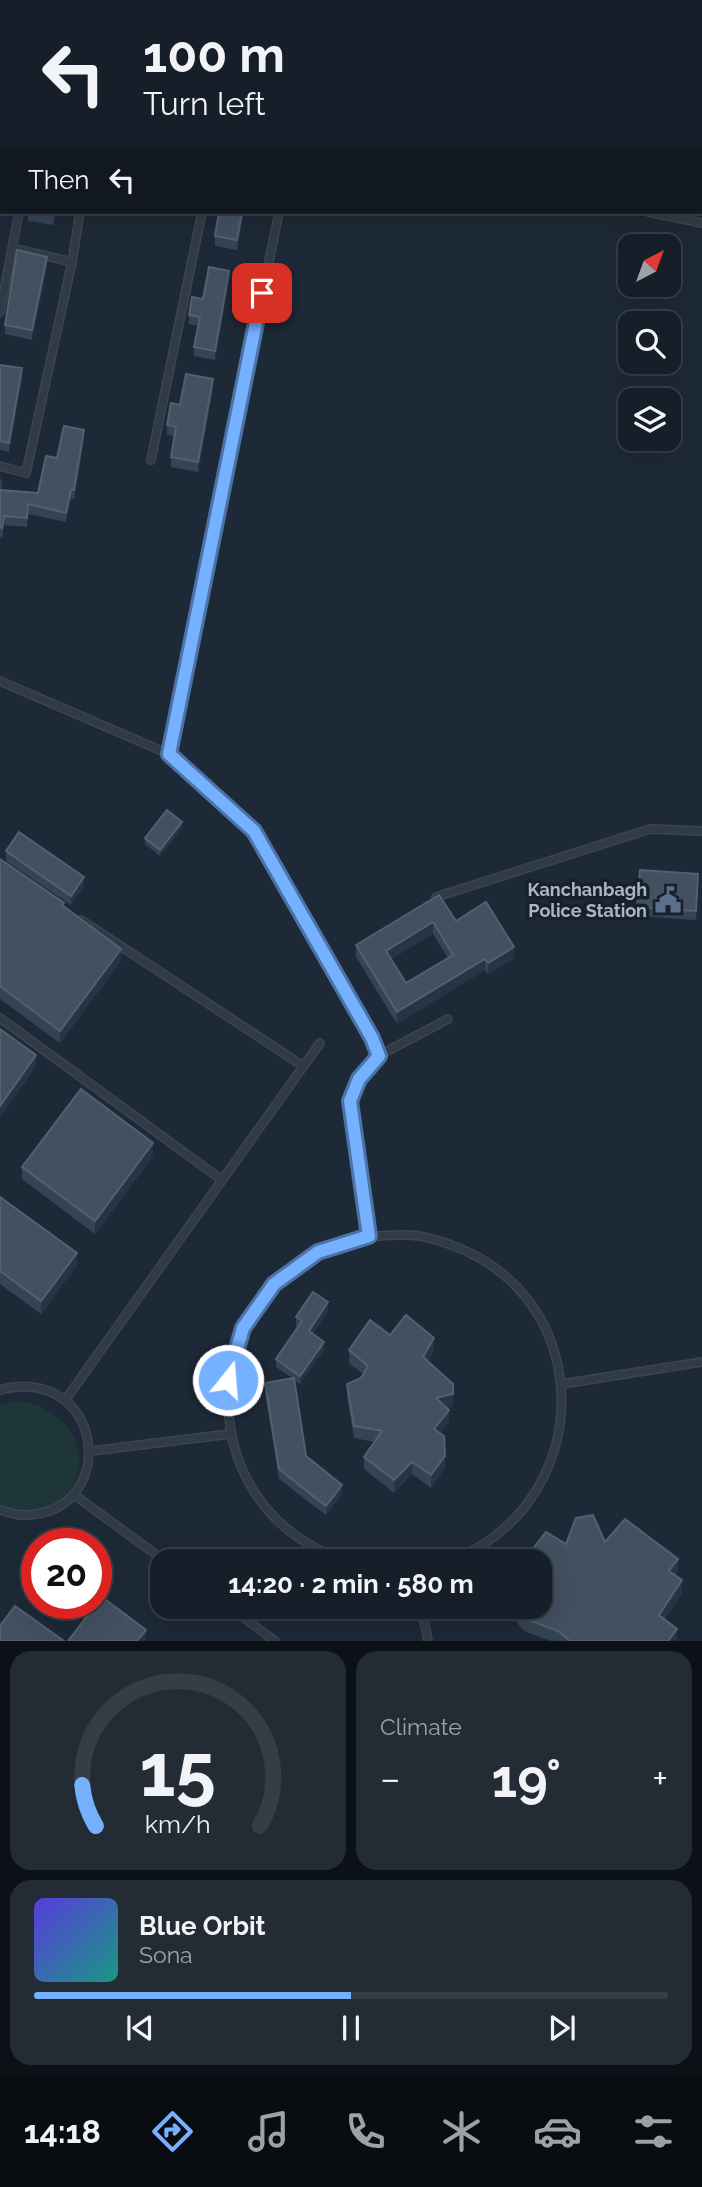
<!DOCTYPE html>
<meta charset="utf-8">
<style>
body{margin:0;font-family:Raleway,sans-serif;background:#232c35;color:#f1f3f6;height:100vh;display:flex;flex-direction:column;font-size:26px;white-space:nowrap}
*{box-sizing:border-box;margin:0}
p{font-size:23px;color:#9ea2a8}
.icon{flex:none;width:38px;height:38px;fill:none;stroke:currentColor;stroke-width:2;stroke-linecap:round;stroke-linejoin:round}
.map{position:relative;height:1641px;overflow:hidden}
.drawer{display:flex;flex-direction:column;gap:10px;padding:10px;background:#0c1117;flex:1}
.drawer>*{flex:none}
.top-card{position:absolute;left:0px;top:0px;width:704px;height:214px;box-shadow:0 7px 28px #0002,0 0 0 2px #353d46;background:#161f29;color:#f1f3f6;overflow:hidden}
.needle{width:46px;rotate:41deg}
.fabs{position:absolute;left:618px;top:234px;display:grid;gap:14px}
.fabs a{display:grid;place-items:center;width:63px;height:63px;border-radius:14px;background:#161f29;box-shadow:0 7px 28px #0002,0 0 0 2px #353d46;font-size:35px}
.speed{position:absolute;left:21px;top:1528px;display:flex;gap:14px;font-size:35px;font-weight:700;text-align:center}
.speed>*{display:grid;place-content:center;width:91px;height:91px;border-radius:50%;background:#161f29;box-shadow:0 7px 28px #0002,0 0 0 2px #353d46;line-height:1}
.speed .limit{border:10px solid #d22;background:#fff;color:#111}
.pin{position:absolute;display:grid;place-items:center;width:60px;height:60px;color:#fff;margin:-30px;border-radius:14px;box-shadow:0 4px 10px #0006}
.me{position:absolute;width:77px;margin:-38px;rotate:17deg;stroke-linejoin:round;filter:drop-shadow(0 0 5px #0008)}
.turn{display:flex;align-items:center;gap:24px;height:147px;padding:0 28px;font-size:32px}
.turn .icon{width:91px;height:91px;stroke-width:2.5}
.turn b{display:block;font-size:49px;line-height:60px}
.then{display:flex;align-items:center;height:66px;padding:0 28px;background:#0003;gap:14px;font-size:26px}
.big{font-size:52px;font-weight:700;line-height:1.1}
.drawer .widget{flex:1;display:flex;flex-direction:column;justify-content:center;gap:10px;min-width:0;padding:0 24px;border-radius:21px;background:#232c35}
.drawer .dial{align-items:center;gap:0}
.dial svg{height:182px;overflow:visible;fill:none;stroke:#353d46;stroke-width:7;stroke-linecap:round;text-anchor:middle}
.dial text{fill:#f1f3f6;stroke:none}
.song{display:flex;align-items:center;gap:21px}
.cover{width:84px;height:84px;border-radius:10px;background:linear-gradient(135deg,hsl(250 70% 55%),hsl(170 70% 35%))}
.played{height:7px;border-radius:4px;background:linear-gradient(90deg,#75b1ff 50%,#353d46 50%)}
.keys{display:flex;justify-content:space-around;direction:ltr}
.heat{display:flex;justify-content:space-between;align-items:center;font-size:38px;direction:ltr}
.drawer .tiles{flex:1;display:grid;gap:10px;grid-template-columns:1fr 1fr}
.widget:last-child{grid-column:span 2}
.trip{position:absolute;left:150px;top:1549px;width:402px;height:70px;border-radius:21px;background:#161f29;box-shadow:0 7px 28px #0002,0 0 0 2px #353d46;font-weight:700;line-height:70px;text-align:center}
.menu{display:flex;height:112px;justify-content:space-around;align-items:center;background:#090c10;color:#9ea2a8}
.menu .icon{width:49px;height:49px}
.menu .selected{color:#75b1ff}
.menu b{font-size:32px;color:#f1f3f6}
.map>svg:first-child{display:block}
.green{fill:#1f3638}
.lines{fill:none;stroke-linecap:round;stroke-linejoin:round}
.service-casing{stroke:#3b4451;stroke-width:10}
.service{stroke:#313b47;stroke-width:7}
.wall{fill:#354454;fill-rule:evenodd}
.shaded-wall{fill:#263443}
.building{fill:#425060;stroke:#526070;stroke-width:2;fill-rule:evenodd}
.route-casing{stroke:#4c73a6;stroke-width:18}
.route{stroke:#75b1ff;stroke-width:12}
.labels{text-anchor:middle;stroke-width:7;stroke-linejoin:round;paint-order:stroke}
.poi-label{font-size:18px;font-weight:bold;fill:#abb6c5;stroke:#17202b;text-anchor:end}
</style>
<div class="map">
<svg width="702" height="1641" viewBox="0 0 702 1641">
<rect width="100%" height="100%" fill="#1e2937"/>
<!-- green -->
<path class="green" d="M14,1401c68,4 93,82 27,110 -14,6 -26,9 -41,3v-109z"/>
<g class="lines">
<!-- service casing -->
<g class="service-casing">
<g id="service">
<path d="M166,0l9,2"/>
<path d="M645,0l5,2"/>
<path d="M9,2v-2"/>
<path d="M317,2v-2"/>
<path d="M702,18v1"/>
<path d="M0,40l2,-7"/>
<path d="M0,81h2"/>
<path d="M0,122l2,1"/>
<path d="M648,212l54,11"/>
<path d="M72,262l8,-50"/>
<path d="M0,312l19,-100"/>
<path d="M151,460l51,-248"/>
<path d="M0,466l26,7 46,-211 -59,-14"/>
<path d="M0,681l169,73 110,-542"/>
<path d="M169,754l85,77 118,207 6,18"/>
<path d="M436,897l214,-68 52,2"/>
<path d="M81,920l222,146"/>
<path d="M0,1018l222,162"/>
<path d="M369,1236l-16,-103 -3,-32 3,-11 25,-34 70,-37"/>
<path d="M562,1384l140,-22"/>
<path d="M0,1390c104,-27 121,121 27,125 -9,1 -19,-3 -27,-5"/>
<path d="M66,1399l254,-356"/>
<path d="M91,1451l139,-17"/>
<path d="M73,1494l92,67"/>
<path d="M345,1561c-186,-66 -137,-331 60,-326 21,0 42,8 61,16 101,46 125,174 57,258 -20,24 -47,44 -77,52"/>
<path d="M228,1606l47,35"/>
<path d="M421,1606l7,35"/>
</g>
</g>
<!-- service -->
<use href="#service" class="service"/>
</g>
<!-- wall -->
<g class="wall">
<path d="M28,212h27l-2,13 -25,-4z"/>
<path d="M210,212h34l-7,38 -22,-4v-10l4,-20 -9,-2z"/>
<path d="M47,266l-15,74 -27,-6v-9z"/>
<path d="M229,280l-14,80 -21,-4v-9l4,-21 -9,-2v-9z"/>
<path d="M0,365l22,13 -13,74 -9,-2z"/>
<path d="M213,389l-15,83 -27,-5v-10l4,-21 -8,-1v-10l13,-20z"/>
<path d="M84,439l-10,60h-3l-5,23 -38,-8 -1,13 -23,-2 -2,12h-2v-62l2,10 -1,5 37,3 19,-35z"/>
<path d="M182,828l-22,28 -15,-12v-6z"/>
<path d="M6,851l78,35 -13,19 -65,-44z"/>
<path d="M0,859l64,48 57,54 -61,82 -60,-44z"/>
<path d="M698,884l-2,36 -59,-4v-9z"/>
<path d="M439,895l17,26 58,37 -26,17 -3,-5 -88,54 -41,-67v-12zM433,934l15,24 -42,25 -15,-24z"/>
<path d="M153,1156l-58,78 -73,-55v-12z"/>
<path d="M0,1197l77,68 -36,49 -41,-30z"/>
<path d="M328,1311l-15,23 11,16 -24,34 -6,-4 12,76 36,38 -16,21 -47,-36 -14,-87v-9l27,-5 -16,-11v-8l22,-32 -2,-1v-9z"/>
<path d="M390,1335l44,15 -6,12 25,44 -7,2 3,14 -9,11 5,35 -14,20 -19,-14 -18,19 -30,-24v-12l10,-15 -20,-4 -7,-42v-12l14,-6 2,-4 -14,-11v-13z"/>
<path d="M605,1542l73,29 -3,4 7,18 -17,26 12,22h-126l-27,-10 -21,-25h38l25,-62z"/>
</g>
<!-- shaded-wall -->
<g class="shaded-wall">
<path d="M242,212h2l-7,38v-10z"/>
<path d="M47,257v9l-15,74v-10z"/>
<path d="M229,271v9l-14,80v-9z"/>
<path d="M22,368v10l-13,74v-9z"/>
<path d="M213,379v10l-15,83v-10z"/>
<path d="M84,430v9l-10,60v-9z"/>
<path d="M71,490v9l-5,23v-9z"/>
<path d="M182,822v6l-22,28v-6z"/>
<path d="M84,877v9l-13,19v-9z"/>
<path d="M433,922v12l-47,28v-11z"/>
<path d="M514,947v11l-26,17v-12z"/>
<path d="M121,949v12l-61,82v-12z"/>
<path d="M485,959v11l-88,54v-12z"/>
<path d="M36,1055v12l-36,51v-12z"/>
<path d="M153,1143v13l-58,78v-13z"/>
<path d="M77,1253v12l-36,49v-13z"/>
<path d="M328,1302v9l-19,29v-9z"/>
<path d="M434,1338v12l-11,20v-13z"/>
<path d="M324,1342v8l-24,34v-8z"/>
<path d="M453,1394v12l-17,4v-12z"/>
<path d="M449,1410v12l-15,19v-12z"/>
<path d="M445,1456v12l-14,20v-13z"/>
<path d="M412,1462v12l-18,19v-13z"/>
<path d="M342,1485v9l-16,21v-9z"/>
<path d="M678,1559v12l-9,12v-12z"/>
<path d="M682,1580v13l-23,35v-13z"/>
<path d="M677,1629v12h-9z"/>
<path d="M146,1630v11h-9z"/>
</g>
<!-- building -->
<g class="building">
<path d="M69,0h8l10,2h-18z"/>
<path d="M31,212h22v3z"/>
<path d="M219,212h23l-5,28 -22,-4z"/>
<path d="M17,250l30,7 -15,73 -27,-5z"/>
<path d="M209,267l20,4 -14,80 -21,-4 6,-30 -11,-2 3,-18 11,2z"/>
<path d="M0,365l22,3 -13,75 -9,-2z"/>
<path d="M186,374l27,5 -15,83 -27,-5 5,-30 -9,-2 4,-22 9,2z"/>
<path d="M64,426l20,4 -10,60h-3l-5,23 -38,-9 -1,14 -23,-2 -2,12 -2,-1v-37l38,3 8,-37 11,2z"/>
<path d="M167,810l15,12 -22,28 -15,-12z"/>
<path d="M19,832l65,45 -13,19 -65,-45z"/>
<path d="M0,859l64,44 -2,2 59,44 -61,82 -60,-45z"/>
<path d="M640,870l58,4 -2,37 -59,-4z"/>
<path d="M439,895l17,26 30,-19 28,45 -26,16 -3,-4 -88,53 -41,-67zM433,922l20,33 -47,28 -20,-32z"/>
<path d="M0,1029l36,26 -36,51z"/>
<path d="M81,1089l72,54 -58,78 -73,-54z"/>
<path d="M0,1197l77,56 -36,48 -41,-30z"/>
<path d="M313,1292l15,10 -19,29 15,11 -24,34 -24,-17 26,-38 -6,-4z"/>
<path d="M406,1315l28,23 -11,19 30,27v10l-17,4 13,12 -15,19 10,7 1,20 -14,19 -19,-13 -18,18 -30,-23 18,-26 -28,-5 -7,-42 14,-6 7,-12 -19,-16 21,-30 20,15z"/>
<path d="M294,1378l12,78 36,29 -16,21 -47,-37 -14,-86z"/>
<path d="M593,1515l12,27 20,-23 53,40 -9,12 13,9 -23,35 18,14 -9,12h-98l-10,-9 -36,-14 -10,-12h27v-45h-18l23,-29 20,12 10,-26z"/>
<path d="M102,1597l44,33 -9,11h-69z"/>
<path d="M15,1606l49,35h-64v-15z"/>
</g>
<g class="lines">
<!-- route casing -->
<g class="route-casing">
<path id="route" d="M228,1380l15,-52 31,-44 44,-32 51,-16 -19,-135 9,-22 20,-23 -7,-18 -118,-207 -85,-77 93,-461"/>
</g>
<!-- route -->
<use href="#route" class="route"/>
</g>
<!-- icons -->
<defs>
<g id="civic-bare" transform="scale(2.1)"><path d="M-.6-6.5H3V-4.5H.6V-3L4-1V1h2V6H-6V1h2V-1L-.6-3ZM-1.2 2.5V6h2.4V2.5Z" fill="#5c6f8a" stroke="#17202b" stroke-width="2.5" paint-order="stroke"/></g>
</defs>
<g fill-rule="evenodd">
<use href="#civic-bare" x="668" y="900"/>
</g>
<g class="labels">
<!-- poi labels -->
<g class="poi-label">
<text x="647" y="896">Kanchanbagh<tspan x="647" dy="21">Police Station</tspan></text>
</g>
</g>
</svg>
<div class="fabs">
<a><svg class="needle" viewBox="-14 -14 28 28"><path d="M0-13l5 13h-10z" fill="#e53935"/><path d="M0 13l5-13h-10z" fill="#9ea2a8"/></svg></a>
<a><svg class="icon" aria-label="search" viewBox="0 0 24 24"><circle cx="10" cy="10" r="6"/><path d="M15 15l6 6"/></svg></a>
<a><svg class="icon" aria-label="layers" viewBox="0 0 24 24"><path d="M12 4l9 5-9 5-9-5zM3 14l9 5 9-5"/></svg></a>
</div>
<div class="speed"><div class="limit">20</div></div>
<div class="pin" style="left:262px;top:293px;background:#d93025"><svg class="icon" aria-label="arrive" viewBox="0 0 24 24"><path d="M6 21V4h12l-3 4 3 4H6"/></svg></div>
<svg class="me" style="left:228px;top:1380px" viewBox="-20 -20 40 40"><circle r="17" fill="#75b1ff" stroke="#fff" stroke-width="3"/><path d="M0-11L8 9 0 5-8 9z" fill="#fff"/></svg>
<div class="trip">14:20 · 2 min · 580 m</div>
<div class="top-card">
<div class="turn"><svg class="icon" aria-label="left" viewBox="0 0 24 24"><path d="M17 20v-9H6M10 6l-5 5 5 5"/></svg><div><b>100 m</b>Turn left</div></div>
<div class="then">Then<svg class="icon" aria-label="left" viewBox="0 0 24 24"><path d="M17 20v-9H6M10 6l-5 5 5 5"/></svg></div>
</div>
</div>
<section class="drawer">
<div class="tiles">
<div class="widget dial"><svg viewBox="0 0 100 80">
<path d="M14 69A42 42 0 1 1 86 69"/>
<path d="M14 69A42 42 0 0 1 8 51" stroke="#75b1ff"/>
<text x="50" y="56" font-size="32" font-weight="700">15</text>
<text x="50" y="72" font-size="11">km/h</text>
</svg></div>
<div class="widget"><p>Climate</p>
<div class="heat"><a>−</a><b class="big">19°</b><a>+</a></div>
</div>
<div class="widget">
<div class="song"><i class="cover"></i><div><b>Blue Orbit</b><p>Sona</p></div></div>
<div class="played"></div>
<div class="keys"><svg class="icon" aria-label="previous" viewBox="0 0 24 24"><path d="M18 5L8 12l10 7zM5 5v14"/></svg><svg class="icon" aria-label="pause" viewBox="0 0 24 24"><path d="M8 5v14M16 5v14"/></svg><svg class="icon" aria-label="next" viewBox="0 0 24 24"><path d="M6 5l10 7-10 7zM19 5v14"/></svg></div>
</div>
</div>
</section>
<nav class="menu">
<b>14:18</b>
<svg class="icon selected" aria-label="directions" viewBox="0 0 24 24"><path d="M12 3l9 9-9 9-9-9zM9 14v-3h6M13 9l2 2-2 2"/></svg>
<svg class="icon" aria-label="music" viewBox="0 0 24 24"><path d="M9 18V5l10-2v13"/><circle cx="6" cy="18" r="3"/><circle cx="16" cy="16" r="3"/></svg>
<svg class="icon" aria-label="phone" viewBox="0 0 24 24"><path d="M5 4h4l2 5-3 2q2 4 5 5l2-3 5 2v4C11 20 4 13 5 4z"/></svg>
<svg class="icon" aria-label="climate" viewBox="0 0 24 24"><path d="M12 3v18M4 7l16 10M4 17L20 7"/></svg>
<svg class="icon" aria-label="car" viewBox="0 0 24 24"><path d="M5 17H2v-5l4-1 3-4h7l3 4 3 1v5h-3M9 17h6M6 11h13"/><circle cx="7" cy="17" r="2"/><circle cx="17" cy="17" r="2"/></svg>
<svg class="icon" aria-label="filters" viewBox="0 0 24 24"><path d="M4 7h16M4 17h16"/><circle cx="9" cy="7" r="2"/><circle cx="15" cy="17" r="2"/></svg>
</nav>
